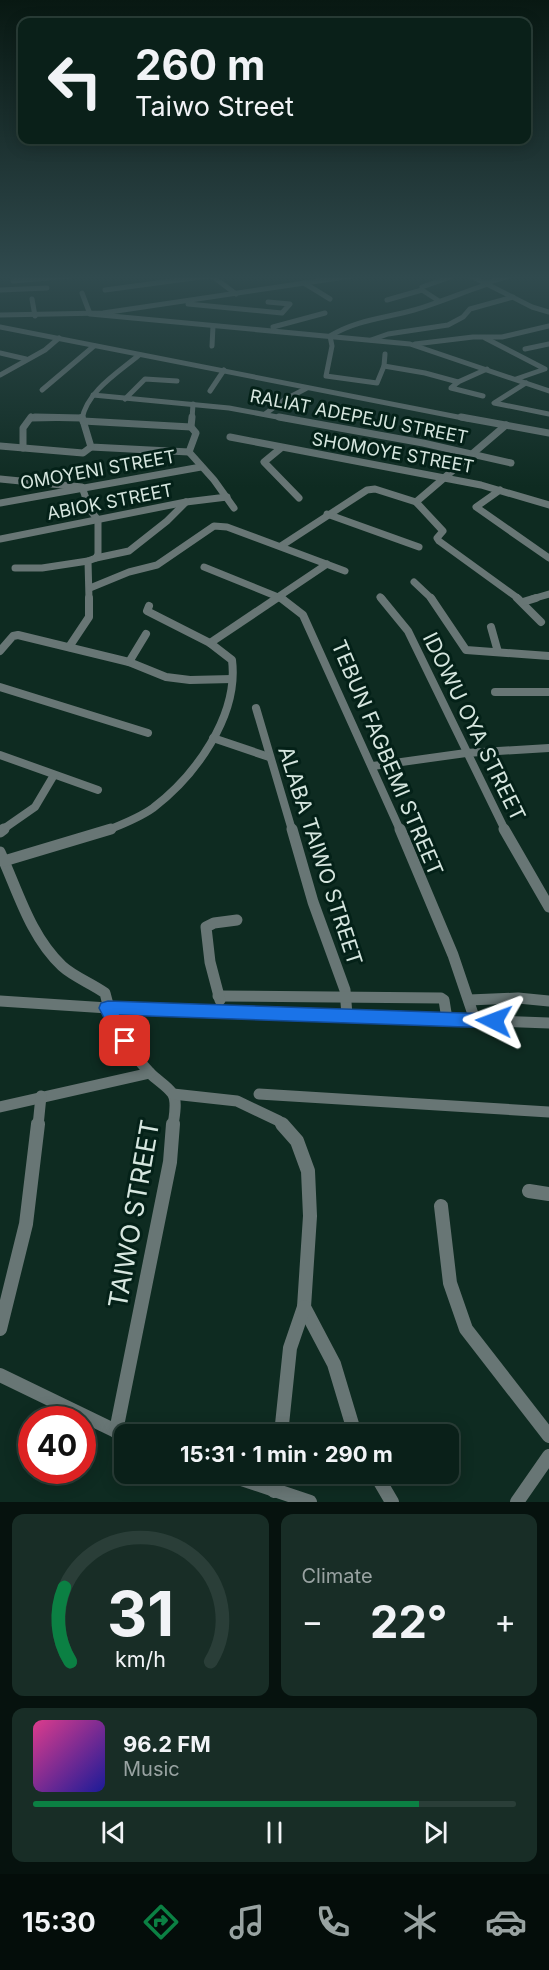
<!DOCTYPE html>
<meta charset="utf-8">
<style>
body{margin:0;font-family:Inter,sans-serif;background:#182d26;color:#f1f3f6;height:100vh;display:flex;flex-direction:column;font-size:22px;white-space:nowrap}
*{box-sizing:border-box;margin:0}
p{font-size:20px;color:#99a3a2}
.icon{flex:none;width:33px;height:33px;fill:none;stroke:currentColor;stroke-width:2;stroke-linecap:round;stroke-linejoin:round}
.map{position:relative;height:1502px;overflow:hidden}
.drawer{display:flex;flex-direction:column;gap:12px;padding:12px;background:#06120e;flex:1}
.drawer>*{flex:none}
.top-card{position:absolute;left:18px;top:18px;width:513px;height:126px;border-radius:12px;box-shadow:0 3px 15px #0003,0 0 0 2px #2a3e38;background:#0a2019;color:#f1f3f6;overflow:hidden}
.speed{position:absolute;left:18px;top:1406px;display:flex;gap:12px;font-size:30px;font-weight:700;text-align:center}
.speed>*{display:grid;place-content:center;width:78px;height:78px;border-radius:50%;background:#0a2019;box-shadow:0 3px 15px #0003,0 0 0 2px #2a3e38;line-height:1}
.speed .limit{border:9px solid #d22;background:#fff;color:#111}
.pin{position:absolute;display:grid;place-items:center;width:51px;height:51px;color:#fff;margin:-26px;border-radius:12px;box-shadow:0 3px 9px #0006}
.me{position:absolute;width:66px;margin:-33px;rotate:273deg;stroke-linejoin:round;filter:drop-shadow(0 0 4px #0008)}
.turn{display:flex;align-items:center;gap:21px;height:126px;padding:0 18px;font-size:27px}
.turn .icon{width:78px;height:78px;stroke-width:2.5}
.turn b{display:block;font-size:42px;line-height:51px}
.big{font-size:45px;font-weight:700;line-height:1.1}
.drawer .widget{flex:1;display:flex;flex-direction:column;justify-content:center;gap:9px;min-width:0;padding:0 21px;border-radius:12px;background:#182d26}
.drawer .dial{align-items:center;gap:0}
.dial svg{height:156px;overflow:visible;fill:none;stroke:#2a3e38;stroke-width:7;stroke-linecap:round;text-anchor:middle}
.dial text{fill:#f1f3f6;stroke:none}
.song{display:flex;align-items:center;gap:18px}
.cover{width:72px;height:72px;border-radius:9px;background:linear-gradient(135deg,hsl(330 70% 55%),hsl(240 70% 35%))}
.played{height:6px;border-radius:3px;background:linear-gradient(90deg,#0b8043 80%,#2a3e38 80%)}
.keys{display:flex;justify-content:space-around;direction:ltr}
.heat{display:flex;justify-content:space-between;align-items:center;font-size:33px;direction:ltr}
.drawer .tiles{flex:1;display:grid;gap:12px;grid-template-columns:1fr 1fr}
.widget:last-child{grid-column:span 2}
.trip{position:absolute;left:114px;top:1424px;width:345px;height:60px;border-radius:12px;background:#0a2019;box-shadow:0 3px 15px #0003,0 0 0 2px #2a3e38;font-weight:700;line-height:60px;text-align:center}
.menu{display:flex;height:96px;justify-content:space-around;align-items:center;background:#040d0a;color:#99a3a2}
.menu .icon{width:42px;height:42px}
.menu .selected{color:#0b8043}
.menu b{font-size:27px;color:#f1f3f6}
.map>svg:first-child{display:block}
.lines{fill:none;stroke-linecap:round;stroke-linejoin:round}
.minor-far4{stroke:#687675;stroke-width:5}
.minor-far3{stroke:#687675;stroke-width:7}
.minor-far2{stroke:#687675;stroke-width:8}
.minor-far1{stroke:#687675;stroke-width:11}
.minor{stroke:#687675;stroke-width:14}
.route{fill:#1a73e8;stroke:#114b97;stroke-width:1.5}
.labels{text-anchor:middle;stroke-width:6;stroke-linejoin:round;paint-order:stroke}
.far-street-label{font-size:18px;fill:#d6e6df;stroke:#042118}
.street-label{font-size:21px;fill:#d6e6df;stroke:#042118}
.near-street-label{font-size:26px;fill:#d6e6df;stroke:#042118}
</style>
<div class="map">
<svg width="549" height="1502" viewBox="0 0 549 1502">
<rect width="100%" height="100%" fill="#0e2b21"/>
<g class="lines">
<!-- minor-far4 -->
<g class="minor-far4">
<path d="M212,276l24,18"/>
<path d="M471,276l61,31 17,5"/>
<path d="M13,281l58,-5"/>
<path d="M304,283l26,16"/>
<path d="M485,283l25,-7"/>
<path d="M422,287l31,-11"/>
<path d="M0,290l47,-2"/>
<path d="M105,290l103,-14"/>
<path d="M82,293l8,21 320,30 139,47"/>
<path d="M32,299l3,17"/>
<path d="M387,300l35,-10 17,11"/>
<path d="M188,304l94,9 8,-9 -22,-2"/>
<path d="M0,315l103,-2 249,-37"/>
<path d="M0,327l468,92"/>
<path d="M273,327l52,-14"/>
<path d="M485,338l60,31 -29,10"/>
<path d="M371,340l17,-6 60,-9 15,-8 7,-8 43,-12"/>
<path d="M415,344l58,-7h29l47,-11"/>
<path d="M212,346l1,-20"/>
<path d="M525,349l24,-5"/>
<path d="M0,353l26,6"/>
<path d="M385,354l-1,12 -7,17 -51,-7 6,-30 -2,-10c26,-16 55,-18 84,-26 24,-7 47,-17 71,-25"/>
<path d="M384,366l41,7 33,9"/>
<path d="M0,375l45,-25 14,-12"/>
<path d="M526,383l-32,20 55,11"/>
<path d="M42,390l52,-44"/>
<path d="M210,391l14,-21"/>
<path d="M93,395l136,13 59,11"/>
<path d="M483,396l-32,-8 7,-6 29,-13"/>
<path d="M125,399l20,-20 32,2"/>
<path d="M265,414l19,-14 23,-12"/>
<path d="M30,419l52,-1"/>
<path d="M82,419c5,-28 37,-47 57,-64"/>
<path d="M192,419l1,-15"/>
</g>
<!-- minor-far3 -->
<g class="minor-far3">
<path d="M35,417l47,1"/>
<path d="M82,417l9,30 98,5"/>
<path d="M192,417l-1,10 5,6 -7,19 25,28 20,28"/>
<path d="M279,417l144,26 88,20"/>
<path d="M461,417l88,16"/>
<path d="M83,421l108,6"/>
<path d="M230,437l251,48 68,20"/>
<path d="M0,446l83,7 8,-6"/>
<path d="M23,448v-20l8,-11"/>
<path d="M281,448l-17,14 35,36"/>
<path d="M0,479l82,8 8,23 8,10v34l-2,4 -8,3 1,38"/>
<path d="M500,490l-24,17 73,51"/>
<path d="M416,502l90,-77"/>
<path d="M0,503l201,-36"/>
<path d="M327,514l92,33"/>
<path d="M0,539l186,-37 41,-5"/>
<path d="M281,546l86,-56 8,-1 41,13 27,29 -6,7 2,3 80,58"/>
<path d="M96,558l33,-7 38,-30 19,-19"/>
<path d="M204,567l79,32"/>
<path d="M15,568h27l46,-7"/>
<path d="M414,582l18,17"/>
<path d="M90,588l39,-16 28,-7 57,-39 13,1 118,44"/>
<path d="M380,597l2,2"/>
<path d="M275,599l52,-35"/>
<path d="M532,599l17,-5"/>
</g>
<!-- minor-far2 -->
<g class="minor-far2">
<path d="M281,598l22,17 97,215"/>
<path d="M381,598l27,33 97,199"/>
<path d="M431,598l35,52 83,6"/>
<path d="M517,598l24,24"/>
<path d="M523,602l13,-4"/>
<path d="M491,627l7,25"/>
<path d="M210,643l67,-45"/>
<path d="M69,647l20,-30v-19"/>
<path d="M0,651l13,-15 5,-1 111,27 37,15 24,3 42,-1"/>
<path d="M129,662l17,-28"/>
<path d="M0,687l148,46"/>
<path d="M495,692h54"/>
<path d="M256,708l36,122"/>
<path d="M213,738l56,19"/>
<path d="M0,755l98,35"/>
<path d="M373,766l93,-13 83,-5"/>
<path d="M2,830l33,-23 19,-32"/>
<path d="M108,830c15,-6 31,-12 45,-22 42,-32 86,-92 79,-148l-22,-17 -63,-32 2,-5"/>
</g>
<!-- minor-far1 -->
<g class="minor-far1">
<path d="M292,829l21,73 32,88 2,25"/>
<path d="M400,829l53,126 22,65"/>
<path d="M504,829l45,78"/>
<path d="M0,832l4,-3"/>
<path d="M0,852c18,39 30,84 62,114 12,11 29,17 43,27 6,30 25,59 46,81 6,6 16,12 21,19 6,8 2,23 1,33"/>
<path d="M4,861l107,-32"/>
<path d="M218,996l223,2 3,2 3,19"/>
<path d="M220,1000l-10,-38 -4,-35 8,-4 23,-3"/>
<path d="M469,1000l49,-2 31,3"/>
<path d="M0,1001l108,7 441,15"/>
<path d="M173,1094l64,7 42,20 4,5"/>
<path d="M259,1094l290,18"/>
<path d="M0,1107l150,-34"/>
<path d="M38,1126l3,-30"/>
</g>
<!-- minor -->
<g class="minor">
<path d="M282,1124l15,17 11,30 2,45 -6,91 30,57 21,70"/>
<path d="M529,1191l20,3"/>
<path d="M441,1206l9,77 16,46 83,107"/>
<path d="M0,1329l26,-105 12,-100"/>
<path d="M0,1375l124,60"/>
<path d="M116,1431l54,-269 3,-38"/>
<path d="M281,1434l9,-86 14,-41"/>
<path d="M224,1473l86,29"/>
<path d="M375,1473l17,29"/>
<path d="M274,1491l2,-18"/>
<path d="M517,1502l32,-46"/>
</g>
</g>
<!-- sky -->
<linearGradient id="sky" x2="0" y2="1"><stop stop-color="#081812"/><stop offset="0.57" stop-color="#304a4e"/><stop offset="1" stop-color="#304a4e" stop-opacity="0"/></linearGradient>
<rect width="549" height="487" fill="url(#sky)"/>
<!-- route -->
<path class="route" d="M108,1001l386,13 6,2 2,5 -2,5 -6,2 -374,-13 14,26 -3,6 -6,2 -6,-2 -20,-39 2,-5z"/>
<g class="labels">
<!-- far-street labels -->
<g class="far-street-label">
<text transform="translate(359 417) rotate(11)" y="6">RALIAT ADEPEJU STREET</text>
<text transform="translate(393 453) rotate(10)" y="6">SHOMOYE STREET</text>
<text transform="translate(98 470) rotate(-10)" y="6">OMOYENI STREET</text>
<text transform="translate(110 502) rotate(-11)" y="6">ABIOK STREET</text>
</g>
<!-- street labels -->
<g class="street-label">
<text transform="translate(474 727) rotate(64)" y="7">IDOWU OYA STREET</text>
<text transform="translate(387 758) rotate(67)" y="7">TEBUN FAGBEMI STREET</text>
<text transform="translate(320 856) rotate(72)" y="7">ALABA TAIWO STREET</text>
</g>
<!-- near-street labels -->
<g class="near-street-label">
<text transform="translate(134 1214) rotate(-80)" y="9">TAIWO STREET</text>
</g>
</g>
</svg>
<div class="speed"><div class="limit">40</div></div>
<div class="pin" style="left:125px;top:1041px;background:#d93025"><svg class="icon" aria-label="arrive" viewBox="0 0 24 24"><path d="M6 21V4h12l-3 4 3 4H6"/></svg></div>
<svg class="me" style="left:494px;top:1021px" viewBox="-20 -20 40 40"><path d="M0-17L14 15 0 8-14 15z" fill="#1a73e8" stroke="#fff" stroke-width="4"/></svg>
<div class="trip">15:31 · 1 min · 290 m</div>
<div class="top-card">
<div class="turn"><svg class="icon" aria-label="left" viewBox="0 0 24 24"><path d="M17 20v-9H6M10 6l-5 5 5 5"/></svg><div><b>260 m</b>Taiwo Street</div></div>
</div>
</div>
<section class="drawer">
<div class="tiles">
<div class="widget dial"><svg viewBox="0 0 100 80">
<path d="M14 69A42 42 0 1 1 86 69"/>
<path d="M14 69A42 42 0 0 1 11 31" stroke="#0b8043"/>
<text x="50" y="56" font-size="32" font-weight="700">31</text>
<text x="50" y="72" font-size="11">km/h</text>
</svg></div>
<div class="widget"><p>Climate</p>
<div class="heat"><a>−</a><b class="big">22°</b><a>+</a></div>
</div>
<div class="widget">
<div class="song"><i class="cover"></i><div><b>96.2 FM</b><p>Music</p></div></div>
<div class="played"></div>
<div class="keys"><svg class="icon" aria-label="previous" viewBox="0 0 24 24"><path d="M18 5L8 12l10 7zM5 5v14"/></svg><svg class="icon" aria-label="pause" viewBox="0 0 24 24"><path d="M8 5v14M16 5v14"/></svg><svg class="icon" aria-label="next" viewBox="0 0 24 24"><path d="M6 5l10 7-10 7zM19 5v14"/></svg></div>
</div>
</div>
</section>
<nav class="menu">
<b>15:30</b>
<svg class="icon selected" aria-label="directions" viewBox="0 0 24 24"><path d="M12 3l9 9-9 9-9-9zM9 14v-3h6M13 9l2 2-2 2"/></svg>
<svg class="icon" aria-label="music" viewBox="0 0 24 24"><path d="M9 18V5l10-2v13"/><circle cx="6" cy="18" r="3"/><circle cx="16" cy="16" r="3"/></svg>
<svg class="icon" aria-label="phone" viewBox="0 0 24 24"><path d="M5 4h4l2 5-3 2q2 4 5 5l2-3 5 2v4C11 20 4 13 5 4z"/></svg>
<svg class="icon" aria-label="climate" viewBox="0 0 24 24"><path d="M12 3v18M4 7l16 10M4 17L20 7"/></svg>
<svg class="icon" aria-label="car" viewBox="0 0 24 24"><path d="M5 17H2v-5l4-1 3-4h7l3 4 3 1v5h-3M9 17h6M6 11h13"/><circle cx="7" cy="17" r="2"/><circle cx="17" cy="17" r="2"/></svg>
</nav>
